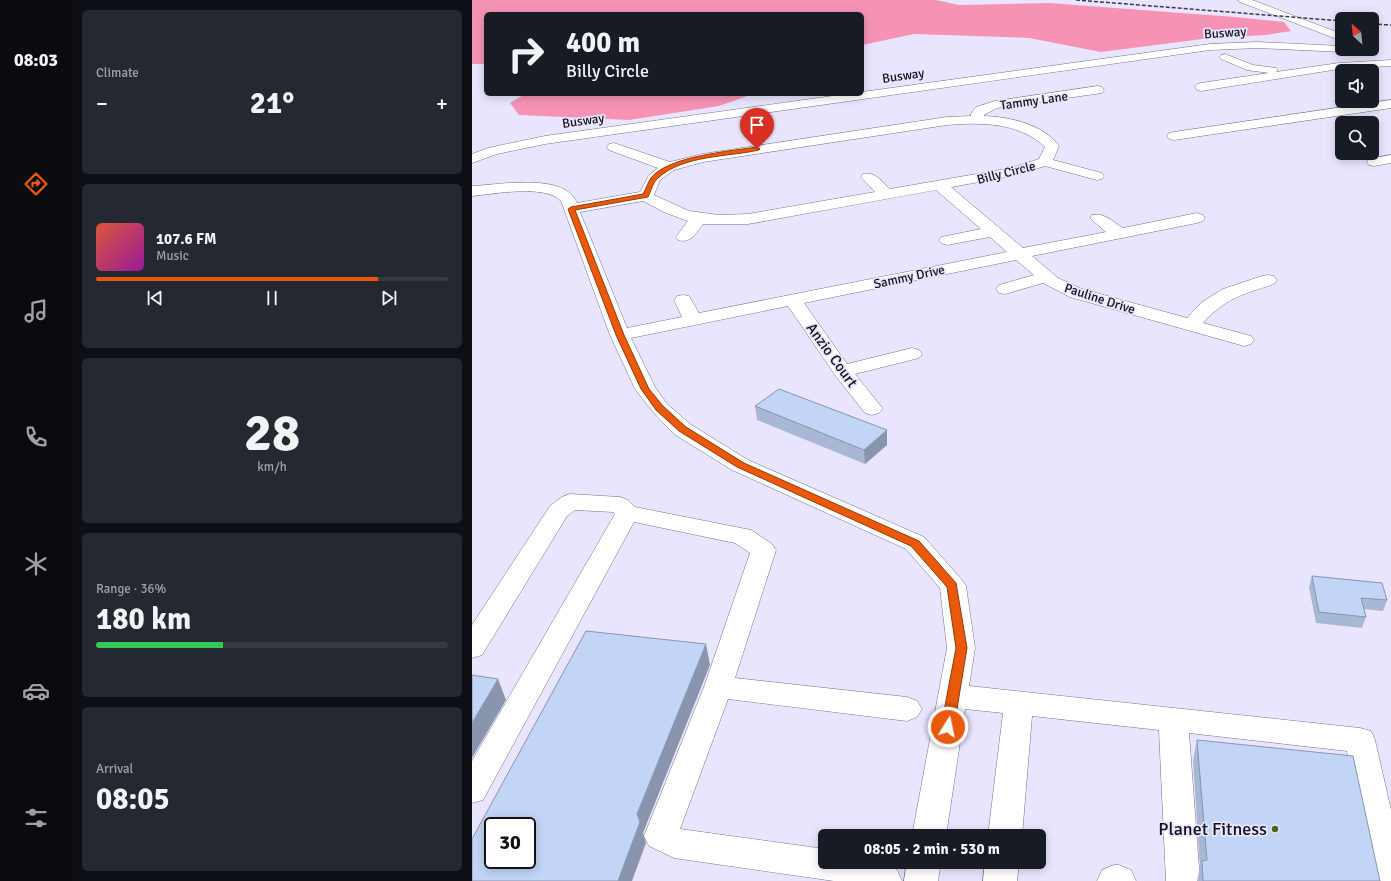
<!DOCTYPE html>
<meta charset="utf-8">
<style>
body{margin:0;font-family:Signika,sans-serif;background:#242831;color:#f1f3f6;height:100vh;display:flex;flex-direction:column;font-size:15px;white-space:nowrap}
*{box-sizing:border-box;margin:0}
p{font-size:13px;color:#9ea1a6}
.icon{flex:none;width:22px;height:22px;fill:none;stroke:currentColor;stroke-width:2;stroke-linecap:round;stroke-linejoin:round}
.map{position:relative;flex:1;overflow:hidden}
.drawer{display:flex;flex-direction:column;gap:10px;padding:10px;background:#0d0f14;width:400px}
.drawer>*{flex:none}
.hud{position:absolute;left:12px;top:12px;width:380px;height:84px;border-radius:6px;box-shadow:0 2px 10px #0003;background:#171b24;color:#f1f3f6;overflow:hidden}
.needle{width:26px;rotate:333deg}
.controls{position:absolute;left:863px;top:12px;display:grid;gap:8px}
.controls a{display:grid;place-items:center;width:44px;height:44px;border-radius:6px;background:#171b24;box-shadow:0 2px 10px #0003;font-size:20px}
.speed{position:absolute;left:12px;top:817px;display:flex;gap:8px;font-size:20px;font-weight:700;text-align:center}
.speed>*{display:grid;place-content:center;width:52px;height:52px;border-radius:50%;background:#171b24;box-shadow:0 2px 10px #0003;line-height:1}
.speed .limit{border:2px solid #111;border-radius:6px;background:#fff;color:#111}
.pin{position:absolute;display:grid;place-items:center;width:34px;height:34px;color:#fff;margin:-41px -17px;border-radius:50% 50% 50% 0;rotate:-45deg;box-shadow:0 0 4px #0007}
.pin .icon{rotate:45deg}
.me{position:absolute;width:44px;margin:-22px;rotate:10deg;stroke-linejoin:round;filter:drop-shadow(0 0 3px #0008)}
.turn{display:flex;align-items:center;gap:14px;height:84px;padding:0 16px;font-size:18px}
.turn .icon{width:52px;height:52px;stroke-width:2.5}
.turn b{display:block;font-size:28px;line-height:34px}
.big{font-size:30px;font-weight:700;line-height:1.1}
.drawer .widget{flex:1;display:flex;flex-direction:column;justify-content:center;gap:6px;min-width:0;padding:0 14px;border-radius:6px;background:#242831}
.drawer .dial{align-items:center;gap:0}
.dial b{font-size:52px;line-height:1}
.song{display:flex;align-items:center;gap:12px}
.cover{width:48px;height:48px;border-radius:6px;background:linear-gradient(135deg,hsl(10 70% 55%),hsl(300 70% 35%))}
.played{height:4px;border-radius:2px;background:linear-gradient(90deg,#ea580c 80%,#363941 80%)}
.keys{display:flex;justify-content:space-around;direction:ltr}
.heat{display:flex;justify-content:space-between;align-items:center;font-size:22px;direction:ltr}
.charge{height:6px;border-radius:3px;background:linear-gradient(90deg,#34c759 36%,#363941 0)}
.trip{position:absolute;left:346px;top:829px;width:228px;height:40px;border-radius:6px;background:#171b24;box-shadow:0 2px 10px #0003;font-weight:700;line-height:40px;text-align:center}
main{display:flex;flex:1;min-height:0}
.tabs{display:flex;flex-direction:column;width:72px;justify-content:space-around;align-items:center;background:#090b0e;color:#9ea1a6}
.tabs .icon{width:28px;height:28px}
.tabs .on{color:#ea580c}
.tabs b{font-size:18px;color:#f1f3f6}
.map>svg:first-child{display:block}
.forest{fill:#f693b5}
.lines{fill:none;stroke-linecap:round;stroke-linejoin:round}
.minor-casing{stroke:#756f8b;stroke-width:1}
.minor{fill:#fff;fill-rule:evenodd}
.rail{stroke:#3e3b48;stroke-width:1.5;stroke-dasharray:4 2;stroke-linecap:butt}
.wall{fill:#a7b7d4}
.shaded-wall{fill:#8895ac}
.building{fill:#c2d5f6;stroke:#8895ac;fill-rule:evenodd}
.route{fill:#ea580c;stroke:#983908}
.poi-dot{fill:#416924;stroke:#eae5fe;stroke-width:1.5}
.labels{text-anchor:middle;stroke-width:3.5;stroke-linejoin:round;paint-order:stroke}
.far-street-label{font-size:13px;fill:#12101a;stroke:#eae5fe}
.street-label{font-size:15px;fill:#12101a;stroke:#eae5fe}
.near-poi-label{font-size:18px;fill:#12101a;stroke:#eae5fe;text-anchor:end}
</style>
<main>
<nav class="tabs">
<b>08:03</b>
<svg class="icon on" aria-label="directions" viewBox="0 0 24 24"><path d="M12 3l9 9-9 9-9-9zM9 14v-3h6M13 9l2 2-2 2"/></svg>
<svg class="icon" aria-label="music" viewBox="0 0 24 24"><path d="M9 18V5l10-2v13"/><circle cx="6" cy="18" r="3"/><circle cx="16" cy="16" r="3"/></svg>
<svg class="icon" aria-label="phone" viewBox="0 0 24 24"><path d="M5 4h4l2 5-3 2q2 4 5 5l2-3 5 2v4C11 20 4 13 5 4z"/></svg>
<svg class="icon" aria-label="climate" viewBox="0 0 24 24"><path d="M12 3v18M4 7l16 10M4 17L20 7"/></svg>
<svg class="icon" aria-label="car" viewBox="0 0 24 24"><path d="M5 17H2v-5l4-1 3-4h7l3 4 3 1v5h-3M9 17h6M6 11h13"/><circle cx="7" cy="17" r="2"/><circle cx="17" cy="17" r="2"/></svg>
<svg class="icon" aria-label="filters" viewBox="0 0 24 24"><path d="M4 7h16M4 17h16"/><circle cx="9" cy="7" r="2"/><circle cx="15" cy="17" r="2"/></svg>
</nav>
<section class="drawer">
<div class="widget"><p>Climate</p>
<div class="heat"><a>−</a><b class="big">21°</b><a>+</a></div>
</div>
<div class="widget">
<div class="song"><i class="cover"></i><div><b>107.6 FM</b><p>Music</p></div></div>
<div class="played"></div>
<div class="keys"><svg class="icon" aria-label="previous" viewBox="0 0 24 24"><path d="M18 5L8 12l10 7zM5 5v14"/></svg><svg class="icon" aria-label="pause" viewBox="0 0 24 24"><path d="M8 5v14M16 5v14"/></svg><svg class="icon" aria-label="next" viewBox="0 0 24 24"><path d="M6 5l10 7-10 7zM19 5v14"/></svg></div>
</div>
<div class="widget dial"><b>28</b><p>km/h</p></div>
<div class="widget"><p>Range · 36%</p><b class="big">180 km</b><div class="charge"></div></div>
<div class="widget"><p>Arrival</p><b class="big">08:05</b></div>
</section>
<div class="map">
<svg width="919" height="881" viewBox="0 0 919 881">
<rect width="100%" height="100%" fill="#eae5fe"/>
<!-- forest -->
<g class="forest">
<path d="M0,0h464l23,5 90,-2 186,14 49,5 7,9 -25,4 -56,3 -109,14 -72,-14 -115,-4 -52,11v-31h-376v50h-14z"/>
<path d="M53,94h228l-34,12 -90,14 -110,-5 -9,-12z"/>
</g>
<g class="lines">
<!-- minor casing -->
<g class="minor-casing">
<g id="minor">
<path d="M766,0h14l90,34v7l-102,-39z"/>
<path d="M786,42l84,4v3h6l-6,3 -84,-4 -48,2 -665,94 -48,10 -25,9v-9l16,-6 57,-12 302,-42h15v-2l348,-48z"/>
<path d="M753,54l28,11 23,3 2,2 -2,2 63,-9 52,-3v6l-52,3 -138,22 -4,-1 -2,-3 2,-3 4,-1 68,-10 -22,-3 -26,-11 -2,-2 2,-2z"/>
<path d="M626,86l4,1 2,3 -2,3 -105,15 -13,7v1c26,1 59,8 75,30l-6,14 49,13 2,3 -2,3 -5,1 -52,-14 -32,10 -62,11 72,61 83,-16 -16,-14 2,-3c12,-3 21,7 31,13l74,-15 6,2 2,3 -2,3 -6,2 -165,33 26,22 24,11 105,29 15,-16 21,-13 39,-13 6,-1 6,1 3,4 -3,4c-30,10 -49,14 -71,39l48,13 3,4 -3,4 -7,2 -7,-2 -167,-47 -27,-14 -38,11 -6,-1 -3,-4 3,-4 35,-10 -18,-15 -212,43 43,61 65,-16 7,2 3,4 -3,4 -64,16 28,35 -4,4 -7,2 -7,-2 -30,-38 -47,-69 -157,32 24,49 12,17 23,20 58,36 176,77 38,43 4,6 9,62 -6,38 391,42 11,3 4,9 16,70v71h-18l-26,-130 -158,-18 11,148h-34l-7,-151 -127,-14 -10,120h-34l15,-123 -38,-4 -19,127h-34l35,-188 -7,-60 -34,-39 -174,-79 -58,-36 -21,-22 -18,-23 -25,-54 -49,-134c-16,-17 -67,-7 -89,-5v-10c27,-1 93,-14 105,17l63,-11 9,-17 9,-7 -49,-18 -2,-3 2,-3 5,-1 56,19 32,-8 245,-37 24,-1v-2l5,-7 19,-6zM489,124c31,-1 60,1 84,23l-6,12 -28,9 -121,21c-8,-7 -15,-18 -27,-15l-2,3 14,15 -127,22 -29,1 -30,-4 -35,-16 6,-15 14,-10 29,-8 244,-37zM464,190l45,39 -40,8 -2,3 2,3 6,2 43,-8 17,15 -308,61 -10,-17 -6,-1 -6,1 -3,4 8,17 -55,11 -47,-116 63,-11 23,12 22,8 -12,16 2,3c13,4 18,-7 25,-16h45z"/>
<path d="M919,100v8l-217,32 -5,-1 -2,-3 2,-3 5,-1z"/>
<path d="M919,155v8l-17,3 -5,-1 -2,-3 2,-3z"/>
<path d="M98,494l50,3 8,3 7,7 116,23 21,14 4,6 -41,128 172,19 10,4 5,8 -5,8 -10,4 -179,-22 -48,130 145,20v13h57l15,8 5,11h-68l-160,-23 -25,-12 -5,-10 60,-149 46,-134 -15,-10 -101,-21 -151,278 -11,3v-42l143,-247 -2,-2 -38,-2 -8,6 -85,139 -10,3v-33l78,-119 12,-9z"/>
<path d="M435,862h34l-3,19h-34z"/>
<path d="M513,862h34l-2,19h-34z"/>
<path d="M642,865h5l12,5 5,11h-39l5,-11z"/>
</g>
</g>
<!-- minor -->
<use href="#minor" class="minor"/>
<!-- rail -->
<g class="rail">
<path d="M604,0l266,21"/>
<path d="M900,24l19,1"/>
</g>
</g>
<!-- wall -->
<g class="wall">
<path d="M283,406l132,24v15l-22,19 -108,-44z"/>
<path d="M840,576l75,24 -4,11 -19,-2 2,8 -4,11 -46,-5 -7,-36z"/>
<path d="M725,740l183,141h-183l3,-14 -7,-106z"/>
</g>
<!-- shaded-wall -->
<g class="shaded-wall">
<path d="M415,430v15l-22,19 -1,-14z"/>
<path d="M234,644l4,21 -67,168 3,10 -14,38h-14l19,-67z"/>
<path d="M26,679l8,21 -34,58v-35z"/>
</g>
<!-- building -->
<g class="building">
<path d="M307,389l108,41 -23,20 -109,-44z"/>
<path d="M840,576l70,7 5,17 -26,-2 5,19 -47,-5z"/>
<path d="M114,631l120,13 -69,170 3,8 -22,59h-146v-42zM21,826h34v34h-34z"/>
<path d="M0,675l26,4 -26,44z"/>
<path d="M725,740l156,16 27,125h-177l-1,-20 5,-1z"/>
</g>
<!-- route -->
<path class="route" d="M285,147l3,2 -1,1c-31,7 -76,5 -101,28 -5,4 -7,13 -10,19l-73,13 49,125 25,54 14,17 23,21 58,36 175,78 37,42 11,65 -13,79 -2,3 -4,2 -5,-2 -2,-3 15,-79 -9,-61 -36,-41 -174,-79 -58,-36 -23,-21 -15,-21 -25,-54 -48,-126 3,-2 72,-13c3,-5 5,-12 8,-16 17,-22 80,-27 106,-31z"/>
<!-- markers -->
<circle class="poi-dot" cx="803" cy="829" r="4"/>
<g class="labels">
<!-- far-street labels -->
<g class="far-street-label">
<text transform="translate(753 32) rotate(-4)" y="5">Busway</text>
<text transform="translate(431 75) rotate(-8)" y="5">Busway</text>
<text transform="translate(562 100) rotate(-8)" y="5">Tammy Lane</text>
<text transform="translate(111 120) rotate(-8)" y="5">Busway</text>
<text transform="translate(534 172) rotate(-14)" y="5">Billy Circle</text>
<text transform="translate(437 276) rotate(-12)" y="5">Sammy Drive</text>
<text transform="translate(628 298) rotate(18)" y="5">Pauline Drive</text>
</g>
<!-- street labels -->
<g class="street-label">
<text transform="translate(360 355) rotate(54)" y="5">Anzio Court</text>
</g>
<!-- near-poi labels -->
<g class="near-poi-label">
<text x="795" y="835">Planet Fitness</text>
</g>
</g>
</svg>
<div class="controls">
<a><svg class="needle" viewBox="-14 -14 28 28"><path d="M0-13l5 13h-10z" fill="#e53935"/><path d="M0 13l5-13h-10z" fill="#9ea1a6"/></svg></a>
<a><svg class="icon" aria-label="sound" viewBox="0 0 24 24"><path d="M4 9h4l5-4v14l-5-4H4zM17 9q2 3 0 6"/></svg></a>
<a><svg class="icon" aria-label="search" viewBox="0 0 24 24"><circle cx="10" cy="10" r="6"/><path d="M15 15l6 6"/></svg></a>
</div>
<div class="speed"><div class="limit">30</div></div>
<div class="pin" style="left:285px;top:149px;background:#d93025"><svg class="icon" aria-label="arrive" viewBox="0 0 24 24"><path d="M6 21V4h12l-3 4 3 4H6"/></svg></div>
<svg class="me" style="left:476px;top:727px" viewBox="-20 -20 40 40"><circle r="17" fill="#ea580c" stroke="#fff" stroke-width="3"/><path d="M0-11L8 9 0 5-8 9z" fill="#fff"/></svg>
<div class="trip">08:05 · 2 min · 530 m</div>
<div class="hud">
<div class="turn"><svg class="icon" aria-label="right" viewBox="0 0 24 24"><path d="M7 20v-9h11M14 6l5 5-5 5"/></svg><div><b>400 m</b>Billy Circle</div></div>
</div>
</div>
</main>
